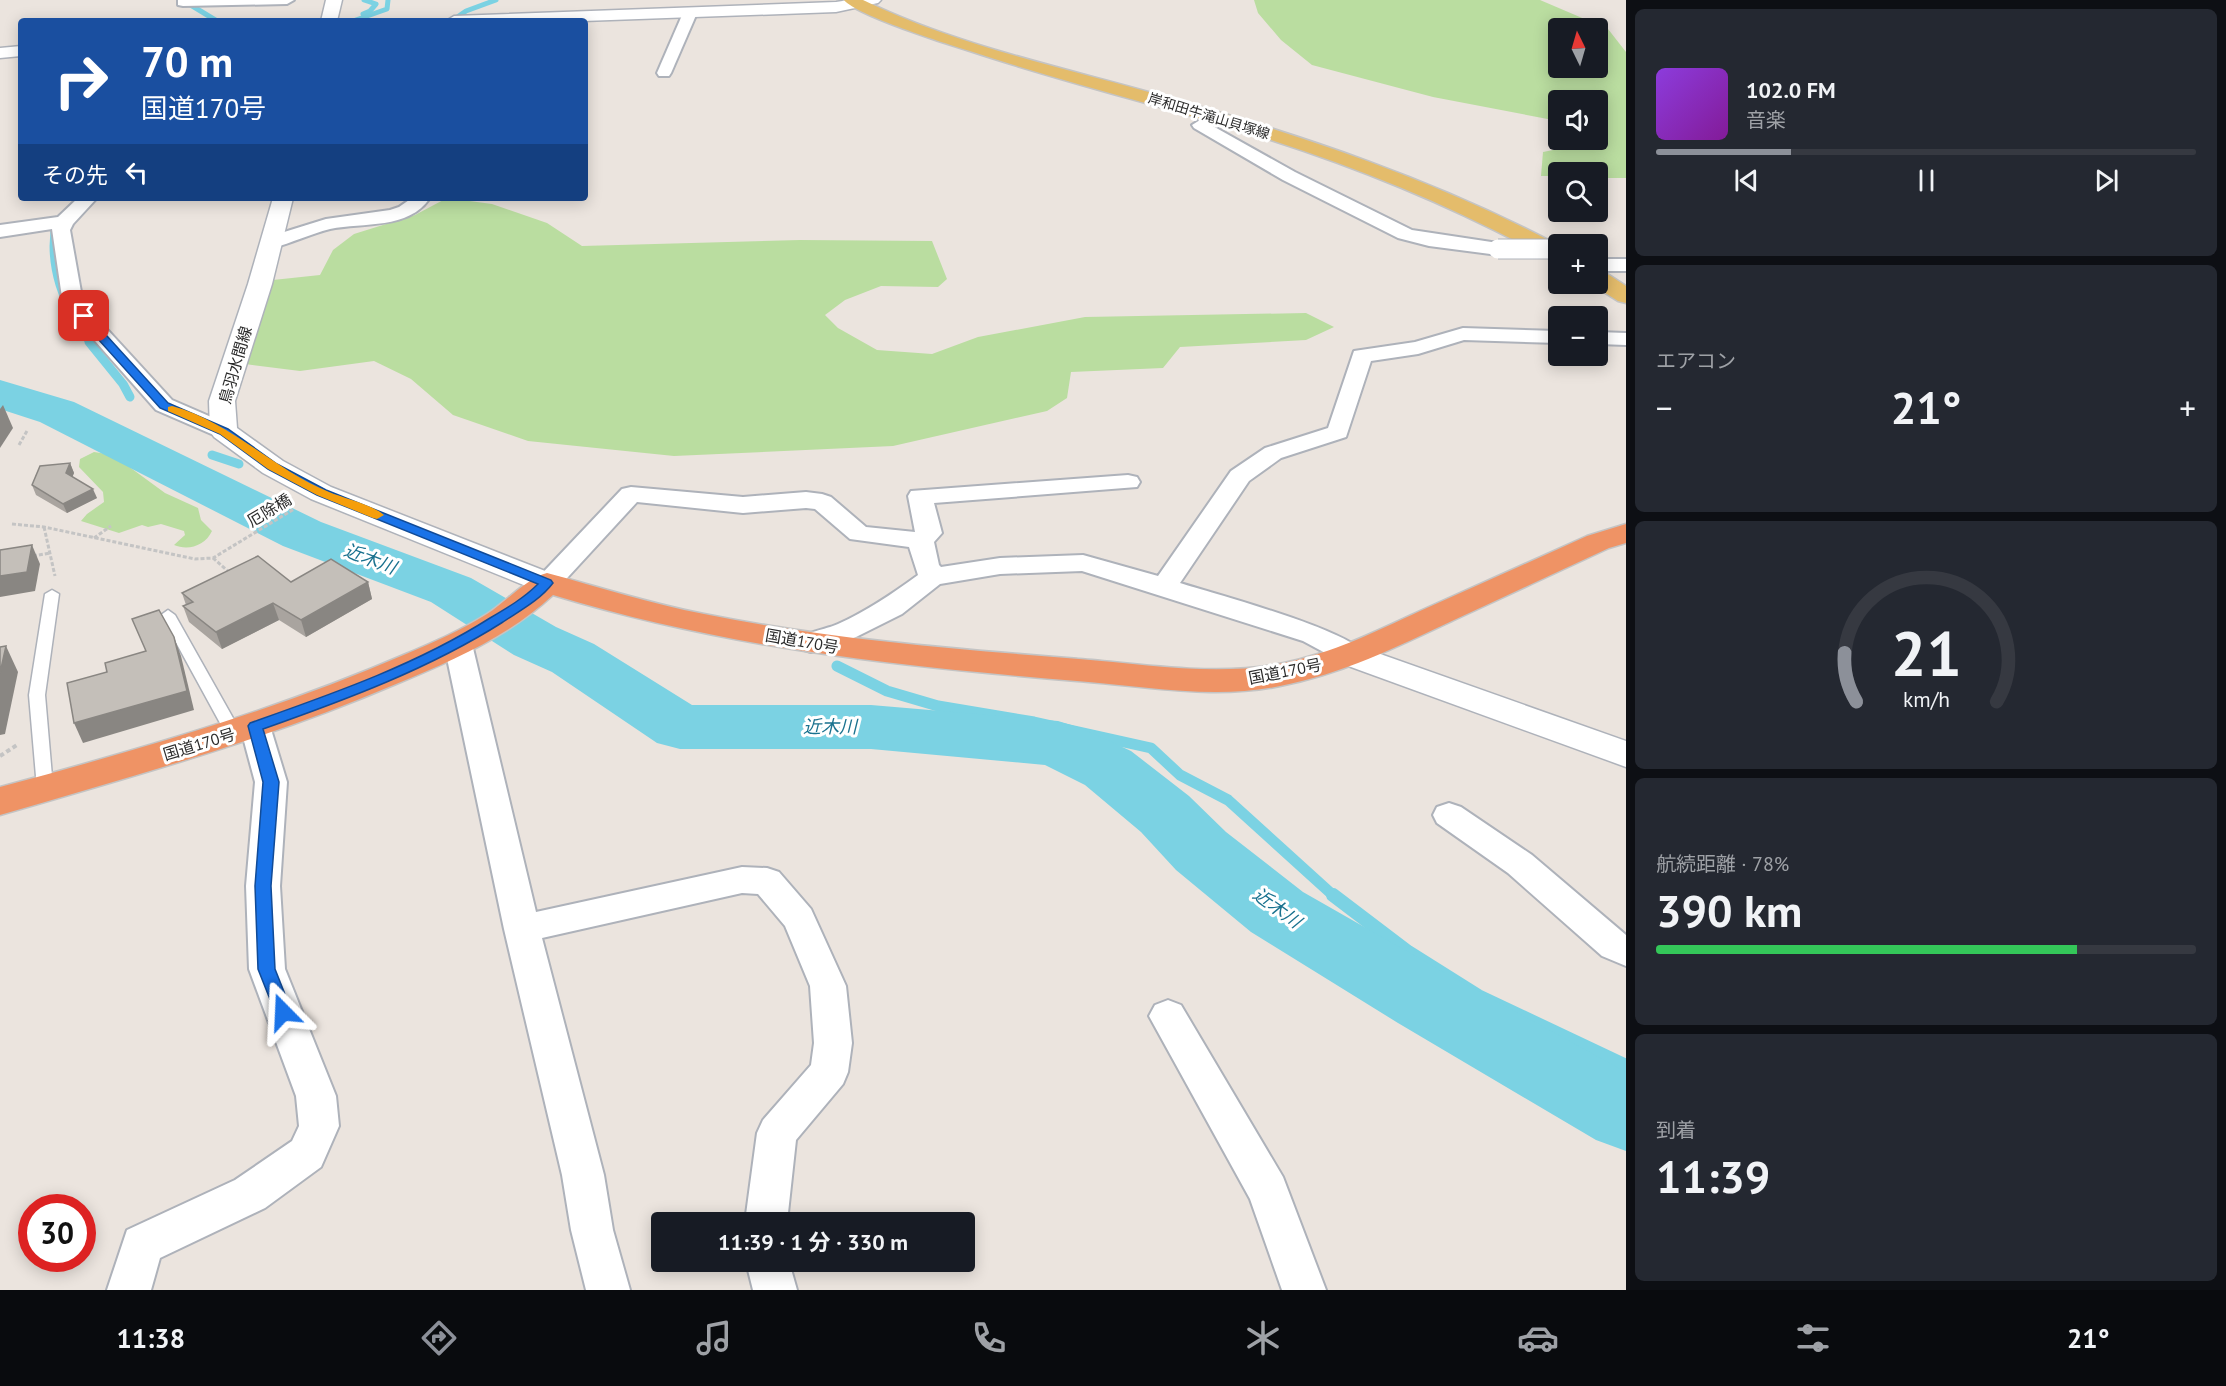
<!DOCTYPE html>
<html lang="ja">
<meta charset="utf-8">
<style>
body{margin:0;font-family:"PT Sans","Noto Sans JP",sans-serif;background:#242831;color:#f1f3f6;height:100vh;display:flex;flex-direction:column;font-size:22px;white-space:nowrap}
*{box-sizing:border-box;margin:0}
p{font-size:20px;color:#9ea1a6}
.icon{flex:none;width:33px;height:33px;fill:none;stroke:currentColor;stroke-width:2;stroke-linecap:round;stroke-linejoin:round}
.map{position:relative;flex:1;overflow:hidden}
.panel{display:flex;flex-direction:column;gap:9px;padding:9px;background:#0d0f14;width:600px}
.panel>*{flex:none}
.banner{position:absolute;left:18px;top:18px;width:570px;height:183px;border-radius:6px;box-shadow:0 3px 15px #0003;background:#1a4fa0;color:#fff;overflow:hidden}
.needle{width:39px;rotate:355deg}
.controls{position:absolute;left:1548px;top:18px;display:grid;gap:12px}
.controls a{display:grid;place-items:center;width:60px;height:60px;border-radius:6px;background:#171b24;box-shadow:0 3px 15px #0003;font-size:30px}
.speed{position:absolute;left:18px;top:1194px;display:flex;gap:12px;font-size:30px;font-weight:700;text-align:center}
.speed>*{display:grid;place-content:center;width:78px;height:78px;border-radius:50%;background:#171b24;box-shadow:0 3px 15px #0003;line-height:1}
.speed .limit{border:9px solid #d22;background:#fff;color:#111}
.pin{position:absolute;display:grid;place-items:center;width:51px;height:51px;color:#fff;margin:-26px;border-radius:12px;box-shadow:0 3px 9px #0006}
.me{position:absolute;width:66px;margin:-33px;rotate:339deg;stroke-linejoin:round;filter:drop-shadow(0 0 4px #0008)}
.turn{display:flex;align-items:center;gap:21px;height:126px;padding:0 24px;font-size:27px}
.turn .icon{width:78px;height:78px;stroke-width:2.5}
.turn b{display:block;font-size:42px;line-height:51px}
.then{display:flex;align-items:center;height:57px;padding:0 24px;background:#0003;gap:12px;font-size:22px}
.big{font-size:45px;font-weight:700;line-height:1.1}
.panel .tile{flex:1;display:flex;flex-direction:column;justify-content:center;gap:9px;min-width:0;padding:0 21px;border-radius:9px;background:#242831}
.panel .dial{align-items:center;gap:0}
.dial svg{height:156px;overflow:visible;fill:none;stroke:#363941;stroke-width:7;stroke-linecap:round;text-anchor:middle}
.dial text{fill:#f1f3f6;stroke:none}
.song{display:flex;align-items:center;gap:18px}
.cover{width:72px;height:72px;border-radius:9px;background:linear-gradient(135deg,hsl(270 70% 55%),hsl(290 70% 35%))}
.played{height:6px;border-radius:3px;background:linear-gradient(90deg,#8c9099 25%,#363941 25%)}
.keys{display:flex;justify-content:space-around;direction:ltr}
.heat{display:flex;justify-content:space-between;align-items:center;font-size:33px;direction:ltr}
.charge{height:9px;border-radius:4px;background:linear-gradient(90deg,#34c759 78%,#363941 0)}
.trip{position:absolute;left:651px;top:1212px;width:324px;height:60px;border-radius:6px;background:#171b24;box-shadow:0 3px 15px #0003;font-weight:700;line-height:60px;text-align:center}
.menu{display:flex;height:96px;justify-content:space-around;align-items:center;background:#090b0e;color:#9ea1a6}
.menu .icon{width:42px;height:42px}
.menu .current{color:#8c9099}
.menu b{font-size:27px;color:#f1f3f6}
main{display:flex;flex:1;min-height:0}
.map>svg:first-child{display:block}
.green{fill:#badda0;fill-rule:evenodd}
.lines{fill:none;stroke-linecap:round;stroke-linejoin:round}
.stream-far4{stroke:#7bd2e3;stroke-width:5}
.stream-far3{stroke:#7bd2e3;stroke-width:7}
.stream-far2{stroke:#7bd2e3;stroke-width:9}
.stream-far1{stroke:#7bd2e3;stroke-width:11}
.stream{stroke:#7bd2e3;stroke-width:14}
.river{fill:#7bd2e3;fill-rule:evenodd}
.lane-casing{stroke:#aeb2ba;stroke-width:3}
.street-casing{stroke:#aeb2ba;stroke-width:4}
.secondary-casing{stroke:#aeb2ba;stroke-width:3}
.primary-casing{stroke:#c4c4c4;stroke-width:3}
.highway-casing{stroke:#c4c4c4;stroke-width:3}
.path-far1{stroke:#c4c4c4;stroke-width:3;stroke-dasharray:4 2;stroke-linecap:butt}
.path{stroke:#c4c4c4;stroke-width:4;stroke-dasharray:4.5 3;stroke-linecap:butt}
.lane{fill:#fff;fill-rule:evenodd}
.street{fill:#fff;fill-rule:evenodd}
.secondary{fill:#fff;fill-rule:evenodd}
.primary{fill:#e4bc6b;fill-rule:evenodd}
.highway{fill:#ef9365;fill-rule:evenodd}
.street-bridge-casing{stroke:#aeb2ba;stroke-width:21;stroke-linecap:butt}
.street-bridge{stroke:#fff;stroke-width:19}
.wall{fill:#a9a49f}
.shaded-wall{fill:#898682}
.building{fill:#c4bfb9;stroke:#898682;stroke-width:1.5}
.route{fill:#1a73e8;stroke:#114b97;stroke-width:1.5}
.slow{fill:#f59e0b}
.labels{text-anchor:middle;stroke-width:6;stroke-linejoin:round;paint-order:stroke}
.far-street-label{font-size:14px;fill:#2b2b2b;stroke:#fff}
.street-label{font-size:16px;fill:#2b2b2b;stroke:#fff}
.water-label{font-size:18px;font-style:italic;fill:#1a728f;stroke:#fff}
</style>
<main>
<div class="map">
<svg width="1626" height="1290" viewBox="0 0 1626 1290">
<rect width="100%" height="100%" fill="#ebe4de"/>
<!-- green -->
<g class="green">
<path d="M1254,0h286l68,29 18,23v126h-28v-6h-40v4h-17l2,-24 60,-12 -5,-4v-36h-40v21l-125,-24 -121,-32 -31,-25 -23,-27zM1558,28h40v40h-40z"/>
<path d="M447,198l45,6 55,19 35,23 218,-6 132,1 15,38 -9,8 -57,-1 -36,14 -20,15 13,13 39,22 55,4 46,-17 107,-20 221,-4 28,14 -28,13 -126,7 -17,21 -92,4 -4,26 -20,13 -154,35 -219,10 -146,-15 -75,-26 -42,-36 -37,-18 -74,10 -55,-7 28,-84 47,-5 13,-25 21,-16 61,-19z"/>
<path d="M94,452l19,3 52,38 33,15 3,12 11,11c-7,15 -24,20 -38,14l11,-10 -1,-4 -23,-7 -13,3 -6,-2 -23,8 -38,-12 6,-7 17,-12 -1,-10 -24,-25 1,-8z"/>
</g>
<g class="lines">
<!-- stream-far4 -->
<g class="stream-far4">
<path d="M189,4l28,17"/>
<path d="M363,14l7,-3 6,-7 -12,-4"/>
<path d="M456,18l10,-7 30,-11"/>
<path d="M353,21l34,-12 1,-9"/>
</g>
<!-- stream-far3 -->
<path class="stream-far3" d="M56,220c-10,43 7,90 34,123"/>
<!-- stream-far2 -->
<g class="stream-far2">
<path d="M89,342l34,42 7,13"/>
<path d="M212,455l27,9"/>
</g>
<!-- stream-far1 -->
<path class="stream-far1" d="M837,666l50,25 51,15 96,16 117,26 29,27 48,25 107,97"/>
<!-- stream -->
<path class="stream" d="M1333,895l75,57 70,44 148,70"/>
<!-- river -->
<path class="river" d="M0,380l74,22 247,120 150,56 85,49 38,17 98,61h179l187,16 23,7 50,23 58,45 37,36 77,60 149,85 174,95v79l-30,-11 -198,-117 -147,-91 -75,-62 -35,-38 -56,-47 -40,-20 -174,-16h-191l-23,-6 -105,-71 -38,-17 -83,-53 -148,-56 -243,-124 -40,-13z"/>
<!-- lane casing -->
<g class="lane-casing">
<g id="lane">
<path d="M52,590l7,4 -14,101 8,93 -2,4h-12l-2,-4 -8,-93 16,-101z"/>
<path d="M168,610l7,5 67,119 -2,4h-12l-2,-4 -65,-119z"/>
</g>
</g>
<!-- street casing -->
<g class="street-casing">
<g id="street">
<path d="M178,0h116l-7,4 -104,2 -5,-1z"/>
<path d="M690,9l7,4 -26,60 -2,3h-10l-2,-3 26,-60z"/>
<path d="M1213,112l8,5 -10,8 84,47 117,58 86,13 7,2 3,4 -3,4 -7,2 -69,-9 -31,-8 -115,-58 -89,-52 -2,-3z"/>
<path d="M78,198h19l-24,26 -3,6 13,73 89,97 60,26 4,5 -4,5 -8,2 -8,-2 -60,-26 -90,-102 -3,-4 -11,-75 -52,8v-12l58,-8z"/>
<path d="M412,198h18c-22,32 -66,24 -100,31 -20,5 -38,14 -58,19l-7,-2 -2,-4 2,-4 61,-19 64,-9 9,-3z"/>
<rect x="1598" y="259" width="28" height="12"/>
<path d="M1463,328l95,3v12l-94,-3 -46,14 -47,7 -25,76 -65,21 -32,23 -69,102c35,11 171,47 186,72l-4,7 -10,2 -10,-2 -39,-21 -221,-70 -82,3 -60,10 -38,30 -46,23 -45,15 -10,-3 -4,-6c8,-12 28,-13 41,-19 29,-13 54,-30 80,-49l-9,-28 -59,-8 -35,-30 -9,-1 -63,5 -106,-11 -80,87 -10,2 -10,-2 -4,-6 89,-94 9,-2 112,10 63,-5 16,2 9,3 35,30 49,5 -7,-36 3,-5 217,-16 9,2 3,5 -3,5 -203,16 8,30 -8,9 5,23 2,2 59,-9 83,-3 75,21 73,-105 34,-23 63,-20 26,-77 61,-9z"/>
<path d="M1598,332l28,1v12l-28,-1z"/>
<path d="M458,635l10,3 4,6 64,268 206,-45 25,1 12,4 32,37 35,77 6,57 -4,29 -5,12 -47,56 -9,82h-42l12,-89 6,-13 48,-55 3,-22 -4,-57 -25,-60 -27,-32 -16,-1 -200,45 62,237 9,55 17,60h-44l-15,-60 -9,-55 -58,-246 -60,-285 4,-6z"/>
<path d="M255,716l11,3 4,7 17,56 -7,104 5,83 51,127 3,30 -18,41 -56,41 -105,50 -9,32h-44l20,-60 108,-50 57,-39 7,-15 -3,-30 -47,-127 -3,-83 9,-104 -15,-56 4,-7z"/>
<path d="M1449,803l12,4 71,48 94,80v31l-24,-10 -94,-83 -71,-50 -4,-8 4,-8z"/>
<path d="M1168,1000l13,5 102,172 43,113h-44l-32,-91 -101,-183 6,-11z"/>
<path d="M746,1262h43l8,28h-44z"/>
</g>
</g>
<!-- secondary casing -->
<g class="secondary-casing">
<g id="secondary">
<path d="M326,0h16l-5,21h-16z"/>
<path d="M849,0h32l-3,3 -42,9 -253,9h-137l8,-5 382,-14z"/>
<path d="M21,46v10l-21,2v-10z"/>
<path d="M273,198h20l-21,86 -37,117 2,27 46,33 48,26 227,89 5,7 -5,7 -11,3 -11,-3 -225,-91 -48,-26 -49,-36 -4,-6 -1,-30 39,-117z"/>
<path d="M1352,644l274,97v26l-286,-104 -5,-8 5,-8z"/>
</g>
</g>
<!-- primary casing -->
<g class="primary-casing">
<g id="primary">
<path d="M844,0h19c93,46 207,69 307,98 134,38 265,82 388,147v16l-8,-2c-90,-49 -182,-88 -279,-119 -100,-32 -202,-56 -301,-89 -23,-7 -114,-36 -126,-51z"/>
<path d="M1598,271l8,2 20,13v17l-8,-2 -27,-17h7z"/>
</g>
</g>
<!-- highway casing -->
<g class="highway-casing">
<path id="highway" d="M1626,524v19l-17,5c-52,24 -103,48 -155,72 -57,27 -112,54 -174,66 -66,14 -136,0 -203,-5 -181,-15 -349,-33 -524,-86 -45,42 -102,66 -157,89 -128,55 -262,92 -396,131v-28c138,-37 274,-76 406,-133 28,-12 56,-24 81,-40 19,-12 40,-36 60,-41 52,14 104,31 157,41 124,25 250,35 375,45 67,5 138,18 205,4 48,-10 91,-31 136,-52 56,-25 112,-50 167,-75z"/>
</g>
<!-- path-far1 -->
<g class="path-far1">
<path d="M19,445l8,-14"/>
<path d="M12,524l32,3 151,32 18,-1 81,-49"/>
<path d="M44,527l11,49"/>
<path d="M94,538l17,-12"/>
<path d="M33,556l17,-3"/>
<path d="M213,558l17,15"/>
</g>
<!-- path -->
<path class="path" d="M0,756l17,-11"/>
<!-- lane -->
<use href="#lane" class="lane"/>
<!-- street -->
<use href="#street" class="street"/>
<!-- secondary -->
<use href="#secondary" class="secondary"/>
<!-- primary -->
<use href="#primary" class="primary"/>
<!-- highway -->
<use href="#highway" class="highway"/>
<!-- street-bridge casing -->
<g class="street-bridge-casing">
<path id="street-bridge" d="M1498,249h60"/>
</g>
<!-- street-bridge -->
<use href="#street-bridge" class="street-bridge"/>
</g>
<!-- wall -->
<g class="wall">
<path d="M70,463l4,10 -2,4 25,21 -30,15 -31,-18 -4,-10z"/>
<path d="M291,582h77l4,17 -66,38 -27,-17 -57,29 -33,-27 -6,-16 3,-1 -4,-12z"/>
</g>
<!-- shaded-wall -->
<g class="shaded-wall">
<path d="M3,405l10,23 -13,20v-39z"/>
<path d="M70,463l4,10 -4,10 -4,-10z"/>
<path d="M93,489l4,9 -30,15 -4,-9z"/>
<path d="M32,545l8,19 -5,27 -35,6v-21z"/>
<path d="M368,582l4,17 -66,38 -5,-17z"/>
<path d="M273,603l6,17 -57,29 -6,-17z"/>
<path d="M174,637l7,19 13,54 -111,33 -9,-20z"/>
<path d="M6,646l12,26 -13,62 -5,1v-62z"/>
</g>
<!-- building -->
<g class="building">
<path d="M70,463l-4,10 27,16 -30,15 -31,-19 8,-19z"/>
<path d="M32,545l-5,27 -27,4v-26z"/>
<path d="M258,556l33,26 40,-23 37,23 -67,38 -28,-17 -57,29 -33,-26 10,-4 -11,-9z"/>
<path d="M159,610l15,27 13,54 -113,32 -7,-40 40,-11 -2,-9 41,-12 -14,-32z"/>
<path d="M6,646l-6,27v-26z"/>
</g>
<!-- route -->
<path class="route" d="M80,314h7l81,89 60,26 49,35 49,26 225,90 2,3c-13,17 -32,27 -50,39 -74,47 -158,78 -240,107l16,53 -8,104 4,83 17,43 -2,5 -7,2 -6,-2 -19,-48 -3,-83 8,-104 -15,-56 2,-3c82,-29 166,-58 240,-105 17,-10 34,-20 48,-34l-221,-89 -49,-26 -48,-35 -60,-26 -80,-89z"/>
<!-- slow -->
<path class="slow" d="M172,406c59,16 101,63 157,86 14,6 44,13 55,23l-7,4 -4,-1 -56,-23 -49,-26 -48,-35 -52,-23v-4z"/>
<g class="labels">
<!-- far-street labels -->
<g class="far-street-label">
<text transform="translate(1209 116) rotate(17)" y="5">岸和田牛滝山貝塚線</text>
</g>
<!-- street labels -->
<g class="street-label">
<text transform="translate(235 365) rotate(-74)" y="6">鳥羽水間線</text>
<text transform="translate(269 510) rotate(-31)" y="6">厄除橋</text>
<text transform="translate(802 641) rotate(10)" y="6">国道170号</text>
<text transform="translate(1285 671) rotate(-11)" y="6">国道170号</text>
<text transform="translate(199 744) rotate(-17)" y="6">国道170号</text>
</g>
<!-- water labels -->
<g class="water-label">
<text transform="translate(370 559) rotate(21)" y="6">近木川</text>
<text x="830" y="733">近木川</text>
<text transform="translate(1277 908) rotate(36)" y="6">近木川</text>
</g>
</g>
</svg>
<div class="controls">
<a><svg class="needle" viewBox="-14 -14 28 28"><path d="M0-13l5 13h-10z" fill="#e53935"/><path d="M0 13l5-13h-10z" fill="#9ea1a6"/></svg></a>
<a><svg class="icon" aria-label="sound" viewBox="0 0 24 24"><path d="M4 9h4l5-4v14l-5-4H4zM17 9q2 3 0 6"/></svg></a>
<a><svg class="icon" aria-label="search" viewBox="0 0 24 24"><circle cx="10" cy="10" r="6"/><path d="M15 15l6 6"/></svg></a>
<a>+</a>
<a>−</a>
</div>
<div class="speed"><div class="limit">30</div></div>
<div class="pin" style="left:84px;top:316px;background:#d93025"><svg class="icon" aria-label="arrive" viewBox="0 0 24 24"><path d="M6 21V4h12l-3 4 3 4H6"/></svg></div>
<svg class="me" style="left:283px;top:1012px" viewBox="-20 -20 40 40"><path d="M0-17L14 15 0 8-14 15z" fill="#1a73e8" stroke="#fff" stroke-width="4"/></svg>
<div class="trip">11:39 · 1 分 · 330 m</div>
<div class="banner">
<div class="turn"><svg class="icon" aria-label="right" viewBox="0 0 24 24"><path d="M7 20v-9h11M14 6l5 5-5 5"/></svg><div><b>70 m</b>国道170号</div></div>
<div class="then">その先<svg class="icon" aria-label="left" viewBox="0 0 24 24"><path d="M17 20v-9H6M10 6l-5 5 5 5"/></svg></div>
</div>
</div>
<section class="panel">
<div class="tile">
<div class="song"><i class="cover"></i><div><b>102.0 FM</b><p>音楽</p></div></div>
<div class="played"></div>
<div class="keys"><svg class="icon" aria-label="previous" viewBox="0 0 24 24"><path d="M18 5L8 12l10 7zM5 5v14"/></svg><svg class="icon" aria-label="pause" viewBox="0 0 24 24"><path d="M8 5v14M16 5v14"/></svg><svg class="icon" aria-label="next" viewBox="0 0 24 24"><path d="M6 5l10 7-10 7zM19 5v14"/></svg></div>
</div>
<div class="tile"><p>エアコン</p>
<div class="heat"><a>−</a><b class="big">21°</b><a>+</a></div>
</div>
<div class="tile dial"><svg viewBox="0 0 100 80">
<path d="M14 69A42 42 0 1 1 86 69"/>
<path d="M14 69A42 42 0 0 1 8 44" stroke="#8c9099"/>
<text x="50" y="56" font-size="32" font-weight="700">21</text>
<text x="50" y="72" font-size="11">km/h</text>
</svg></div>
<div class="tile"><p>航続距離 · 78%</p><b class="big">390 km</b><div class="charge"></div></div>
<div class="tile"><p>到着</p><b class="big">11:39</b></div>
</section>
</main>
<nav class="menu">
<b>11:38</b>
<svg class="icon current" aria-label="directions" viewBox="0 0 24 24"><path d="M12 3l9 9-9 9-9-9zM9 14v-3h6M13 9l2 2-2 2"/></svg>
<svg class="icon" aria-label="music" viewBox="0 0 24 24"><path d="M9 18V5l10-2v13"/><circle cx="6" cy="18" r="3"/><circle cx="16" cy="16" r="3"/></svg>
<svg class="icon" aria-label="phone" viewBox="0 0 24 24"><path d="M5 4h4l2 5-3 2q2 4 5 5l2-3 5 2v4C11 20 4 13 5 4z"/></svg>
<svg class="icon" aria-label="climate" viewBox="0 0 24 24"><path d="M12 3v18M4 7l16 10M4 17L20 7"/></svg>
<svg class="icon" aria-label="car" viewBox="0 0 24 24"><path d="M5 17H2v-5l4-1 3-4h7l3 4 3 1v5h-3M9 17h6M6 11h13"/><circle cx="7" cy="17" r="2"/><circle cx="17" cy="17" r="2"/></svg>
<svg class="icon" aria-label="filters" viewBox="0 0 24 24"><path d="M4 7h16M4 17h16"/><circle cx="9" cy="7" r="2"/><circle cx="15" cy="17" r="2"/></svg>
<b>21°</b>
</nav>
